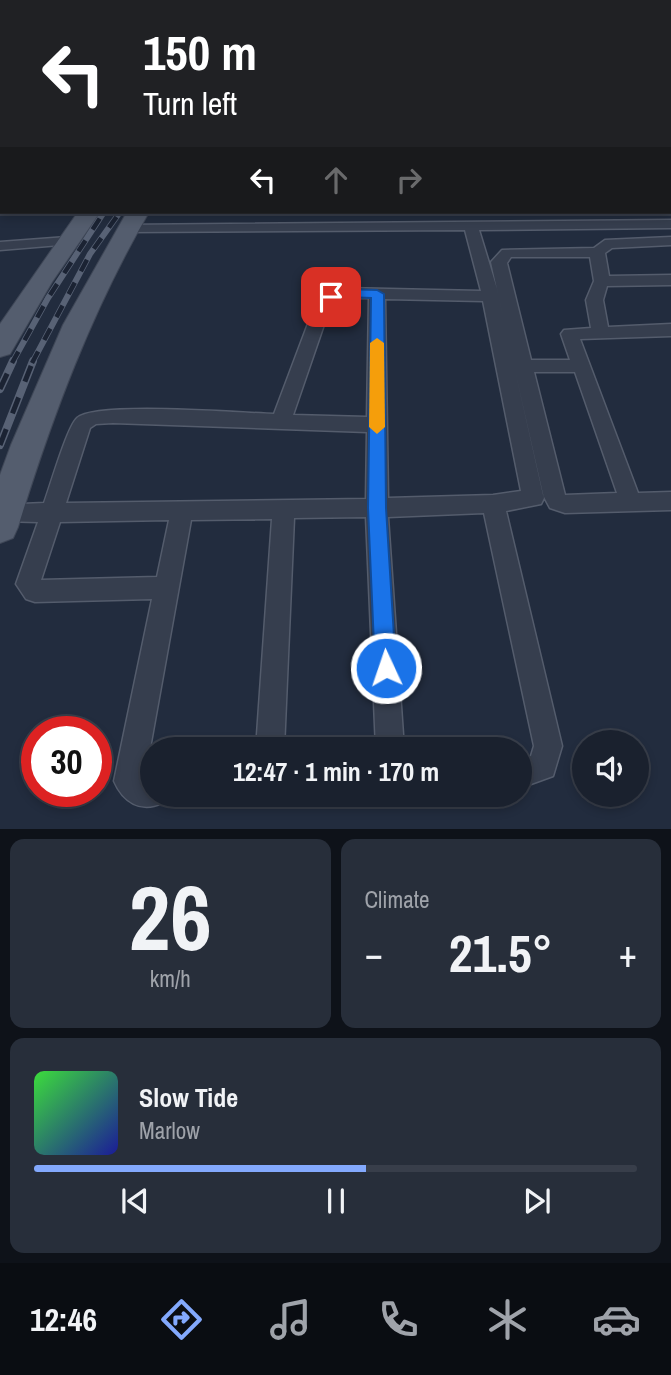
<!DOCTYPE html>
<meta charset="utf-8">
<style>
body{margin:0;font-family:"Archivo Narrow",sans-serif;background:#272e3a;color:#f1f3f6;height:100vh;display:flex;flex-direction:column;font-size:26px;white-space:nowrap}
*{box-sizing:border-box;margin:0}
p{font-size:23px;color:#9fa3aa}
.icon{flex:none;width:38px;height:38px;fill:none;stroke:currentColor;stroke-width:2;stroke-linecap:round;stroke-linejoin:round}
.map{position:relative;height:829px;overflow:hidden}
.details{display:flex;flex-direction:column;gap:10px;padding:10px;background:#0e1219;flex:1}
.details>*{flex:none}
.banner{position:absolute;left:0px;top:0px;width:672px;height:214px;box-shadow:0 4px 10px #0003,0 0 0 2px #383e4a;background:#202124;color:#fff;overflow:hidden}
.buttons{position:absolute;left:572px;top:730px;display:grid;gap:14px}
.buttons a{display:grid;place-items:center;width:77px;height:77px;border-radius:50%;background:#1a212e;box-shadow:0 4px 10px #0003,0 0 0 2px #383e4a;font-size:35px}
.speed{position:absolute;left:21px;top:716px;display:flex;gap:14px;font-size:35px;font-weight:700;text-align:center}
.speed>*{display:grid;place-content:center;width:91px;height:91px;border-radius:50%;background:#1a212e;box-shadow:0 4px 10px #0003,0 0 0 2px #383e4a;line-height:1}
.speed .limit{border:10px solid #d22;background:#fff;color:#111}
.pin{position:absolute;display:grid;place-items:center;width:60px;height:60px;color:#fff;margin:-30px;border-radius:14px;box-shadow:0 4px 10px #0006}
.me{position:absolute;width:77px;margin:-38px;rotate:357deg;stroke-linejoin:round;filter:drop-shadow(0 0 5px #0008)}
.turn{display:flex;align-items:center;gap:24px;height:147px;padding:0 28px;font-size:32px}
.turn .icon{width:91px;height:91px;stroke-width:2.5}
.turn b{display:block;font-size:49px;line-height:60px}
.lanes{display:flex;align-items:center;height:66px;padding:0 28px;background:#0003;justify-content:center;gap:35px;direction:ltr}
.lanes .off{opacity:.35}
.big{font-size:52px;font-weight:700;line-height:1.1}
.details .card{flex:1;display:flex;flex-direction:column;justify-content:center;gap:10px;min-width:0;padding:0 24px;border-radius:14px;background:#272e3a}
.details .dial{align-items:center;gap:0}
.dial b{font-size:91px;line-height:1}
.song{display:flex;align-items:center;gap:21px}
.cover{width:84px;height:84px;border-radius:10px;background:linear-gradient(135deg,hsl(120 70% 55%),hsl(240 70% 35%))}
.played{height:7px;border-radius:4px;background:linear-gradient(90deg,#83a9fd 55%,#383e4a 55%)}
.keys{display:flex;justify-content:space-around;direction:ltr}
.heat{display:flex;justify-content:space-between;align-items:center;font-size:38px;direction:ltr}
.details .tiles{flex:1;display:grid;gap:10px;grid-template-columns:1fr 1fr}
.card:last-child{grid-column:span 2}
.trip{position:absolute;left:140px;top:737px;width:392px;height:70px;border-radius:35px;background:#1a212e;box-shadow:0 4px 10px #0003,0 0 0 2px #383e4a;font-weight:700;line-height:70px;text-align:center}
.menu{display:flex;height:112px;justify-content:space-around;align-items:center;background:#0a0d12;color:#9fa3aa}
.menu .icon{width:49px;height:49px}
.menu .active{color:#83a9fd}
.menu b{font-size:32px;color:#f1f3f6}
.map>svg:first-child{display:block}
.lines{fill:none;stroke-linecap:round;stroke-linejoin:round}
.service-casing{stroke:#545c6c;stroke-width:2}
.minor-casing{stroke:#545c6c;stroke-width:3}
.primary-casing{stroke:#3f4757;stroke-width:2}
.service{fill:#363e4e;fill-rule:evenodd}
.minor{fill:#363e4e;fill-rule:evenodd}
.primary{fill:#545d6e;fill-rule:evenodd}
.rail-far1-casing{stroke:#586275;stroke-width:6}
.rail-casing{stroke:#586275;stroke-width:8}
.rail-far1{stroke:#1b2333;stroke-width:4.5;stroke-dasharray:13;stroke-linecap:butt}
.rail{stroke:#1b2333;stroke-width:5;stroke-dasharray:17;stroke-linecap:butt}
.route{fill:#1a73e8;stroke:#114b97;stroke-width:2}
.slow{fill:#f59e0b}
</style>
<div class="map">
<svg width="671" height="829" viewBox="0 0 671 829">
<rect width="100%" height="100%" fill="#222c3e"/>
<g class="lines">
<!-- service casing -->
<g class="service-casing">
<g id="service">
<path d="M95,0h4l-2,2h-4z"/>
<rect x="241" y="0" width="4" height="2"/>
<rect x="670" y="18" width="1" height="2"/>
<rect x="0" y="31" width="2" height="3"/>
<rect x="0" y="39" width="2" height="2"/>
<rect x="670" y="43" width="1" height="2"/>
<rect x="0" y="95" width="2" height="4"/>
<rect x="0" y="126" width="2" height="4"/>
</g>
</g>
<!-- minor casing -->
<g class="minor-casing">
<g id="minor">
<path d="M0,0h5l1,2 -6,2z"/>
<path d="M337,0h8l1,2h-8z"/>
<path d="M398,0h8l2,2h-9z"/>
<path d="M434,0h9l2,2h-10z"/>
<path d="M551,0h11l-13,2z"/>
<rect x="670" y="71" width="1" height="7"/>
<rect x="670" y="116" width="1" height="6"/>
<rect x="0" y="164" width="2" height="8"/>
<rect x="670" y="168" width="1" height="8"/>
<path d="M671,220v8l-192,2 18,59 17,77 -23,-104 11,-12 92,-2 11,-8 66,-3v8l-59,3 -7,5 4,23 62,-1v10l-64,1 -4,14 5,27 63,-3v12l-91,3 58,154 33,-1v18l-106,3 -15,-5 -7,-13 -29,-129 30,132 -3,6 -35,7 56,235 -9,30 -33,12v-28l11,-4 3,-10 -50,-233 -96,4 16,232h-28l-10,-232 -72,1 -10,231h-28l16,-230 -81,1 -46,256 7,2v16h14l-4,9c-21,10 -39,-1 -48,-22l38,-182 -117,3 -9,-3 -10,-15 22,-62 -38,-1v-16l44,-2c6,-16 23,-76 33,-85 18,-17 164,-5 197,-4l38,-101 13,-20 18,-5 138,3 -16,-61 -337,2 -5,-1v-6zM511,257h79l4,24 -8,19 5,28 -27,2 -3,4 9,26h-39l-24,-97zM344,298h25l-2,119 -74,-2 35,-102 9,-12zM385,299l98,2 38,190 -28,4 -105,3zM534,372h41l42,121 -52,2zM113,423l254,9 -1,67 -300,4 24,-75 6,-4zM169,520l-12,57 -116,3 19,-58z"/>
<path d="M67,237l7,4 -2,3 -72,6v-8z"/>
</g>
</g>
<!-- primary casing -->
<g class="primary-casing">
<g id="primary">
<path d="M252,0h13l-14,2z"/>
<path d="M278,0h12l-13,2z"/>
<path d="M78,212h22l-48,70 -42,72 -10,3v-33z"/>
<path d="M127,212h22c-58,100 -97,205 -131,315l-5,11 -13,5v-68l11,-30 52,-120z"/>
</g>
</g>
<!-- service -->
<use href="#service" class="service"/>
<!-- minor -->
<use href="#minor" class="minor"/>
<!-- primary -->
<use href="#primary" class="primary"/>
<!-- rail-far1 casing -->
<g class="rail-far1-casing">
<g id="rail-far1">
<path d="M12,363l36,-65 56,-86"/>
<path d="M32,363l58,-109 30,-42"/>
</g>
</g>
<!-- rail casing -->
<g class="rail-casing">
<g id="rail">
<path d="M0,389l13,-28"/>
<path d="M0,445l33,-84"/>
</g>
</g>
<!-- rail-far1 -->
<use href="#rail-far1" class="rail-far1"/>
<!-- rail -->
<use href="#rail" class="rail"/>
</g>
<!-- route -->
<path class="route" d="M343,289l34,1 7,4 2,214 10,160 -3,8 -7,3 -8,-3 -3,-8 -7,-160 3,-210 -27,-1 -13,4 -7,-4z"/>
<!-- slow -->
<path class="slow" d="M377,338l7,5 1,84 -8,7 -8,-7 1,-84z"/>
</svg>
<div class="buttons">
<a><svg class="icon" aria-label="sound" viewBox="0 0 24 24"><path d="M4 9h4l5-4v14l-5-4H4zM17 9q2 3 0 6"/></svg></a>
</div>
<div class="speed"><div class="limit">30</div></div>
<div class="pin" style="left:331px;top:297px;background:#d93025"><svg class="icon" aria-label="arrive" viewBox="0 0 24 24"><path d="M6 21V4h12l-3 4 3 4H6"/></svg></div>
<svg class="me" style="left:386px;top:668px" viewBox="-20 -20 40 40"><circle r="17" fill="#1a73e8" stroke="#fff" stroke-width="3"/><path d="M0-11L8 9 0 5-8 9z" fill="#fff"/></svg>
<div class="trip">12:47 · 1 min · 170 m</div>
<div class="banner">
<div class="turn"><svg class="icon" aria-label="left" viewBox="0 0 24 24"><path d="M17 20v-9H6M10 6l-5 5 5 5"/></svg><div><b>150 m</b>Turn left</div></div>
<div class="lanes"><svg class="icon" aria-label="left" viewBox="0 0 24 24"><path d="M17 20v-9H6M10 6l-5 5 5 5"/></svg><svg class="icon off" aria-label="ahead" viewBox="0 0 24 24"><path d="M12 20V5M6 11l6-6 6 6"/></svg><svg class="icon off" aria-label="right" viewBox="0 0 24 24"><path d="M7 20v-9h11M14 6l5 5-5 5"/></svg></div>
</div>
</div>
<section class="details">
<div class="tiles">
<div class="card dial"><b>26</b><p>km/h</p></div>
<div class="card"><p>Climate</p>
<div class="heat"><a>−</a><b class="big">21.5°</b><a>+</a></div>
</div>
<div class="card">
<div class="song"><i class="cover"></i><div><b>Slow Tide</b><p>Marlow</p></div></div>
<div class="played"></div>
<div class="keys"><svg class="icon" aria-label="previous" viewBox="0 0 24 24"><path d="M18 5L8 12l10 7zM5 5v14"/></svg><svg class="icon" aria-label="pause" viewBox="0 0 24 24"><path d="M8 5v14M16 5v14"/></svg><svg class="icon" aria-label="next" viewBox="0 0 24 24"><path d="M6 5l10 7-10 7zM19 5v14"/></svg></div>
</div>
</div>
</section>
<nav class="menu">
<b>12:46</b>
<svg class="icon active" aria-label="directions" viewBox="0 0 24 24"><path d="M12 3l9 9-9 9-9-9zM9 14v-3h6M13 9l2 2-2 2"/></svg>
<svg class="icon" aria-label="music" viewBox="0 0 24 24"><path d="M9 18V5l10-2v13"/><circle cx="6" cy="18" r="3"/><circle cx="16" cy="16" r="3"/></svg>
<svg class="icon" aria-label="phone" viewBox="0 0 24 24"><path d="M5 4h4l2 5-3 2q2 4 5 5l2-3 5 2v4C11 20 4 13 5 4z"/></svg>
<svg class="icon" aria-label="climate" viewBox="0 0 24 24"><path d="M12 3v18M4 7l16 10M4 17L20 7"/></svg>
<svg class="icon" aria-label="car" viewBox="0 0 24 24"><path d="M5 17H2v-5l4-1 3-4h7l3 4 3 1v5h-3M9 17h6M6 11h13"/><circle cx="7" cy="17" r="2"/><circle cx="17" cy="17" r="2"/></svg>
</nav>
